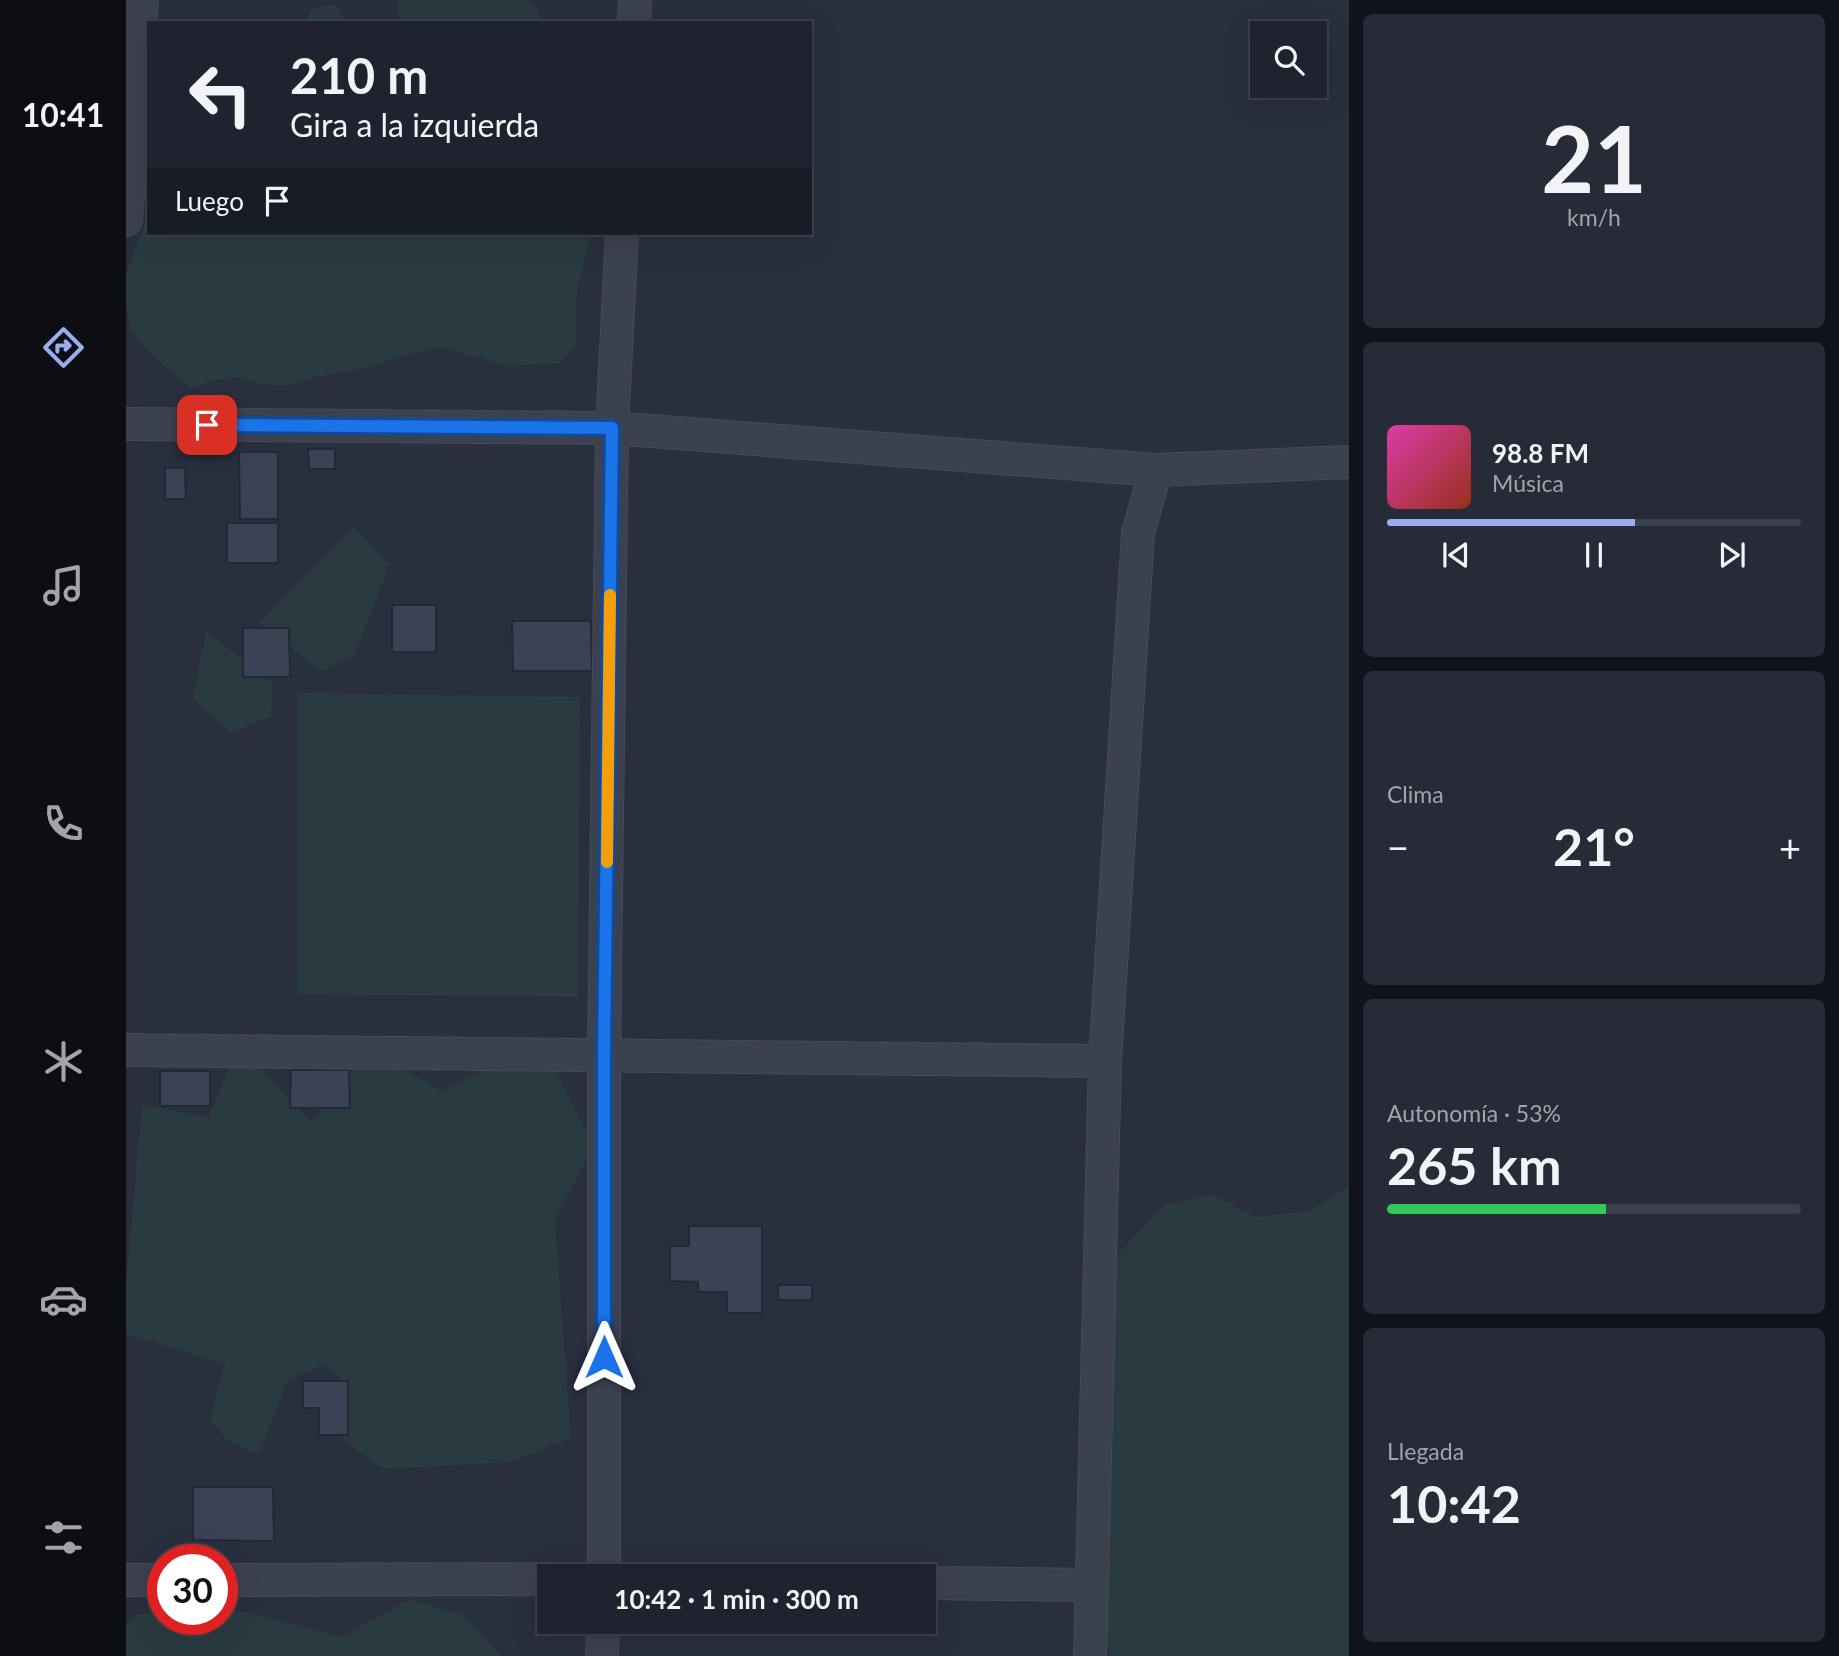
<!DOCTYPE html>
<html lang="es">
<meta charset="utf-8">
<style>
body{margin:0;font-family:Lato,sans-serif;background:#272b37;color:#f1f3f6;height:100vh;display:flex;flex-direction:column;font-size:26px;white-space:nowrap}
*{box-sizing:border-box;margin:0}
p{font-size:23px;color:#a1a4aa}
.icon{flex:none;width:38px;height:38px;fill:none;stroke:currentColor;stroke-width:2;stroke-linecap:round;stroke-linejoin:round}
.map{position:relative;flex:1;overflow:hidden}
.details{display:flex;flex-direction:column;gap:14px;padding:14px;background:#11131a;width:490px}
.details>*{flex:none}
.guide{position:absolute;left:21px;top:21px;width:665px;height:214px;border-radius:0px;box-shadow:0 7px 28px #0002,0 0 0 2px #3c404b;background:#1f232f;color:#f1f3f6;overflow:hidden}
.controls{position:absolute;left:1124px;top:21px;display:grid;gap:14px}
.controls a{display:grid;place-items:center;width:77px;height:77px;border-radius:0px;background:#1f232f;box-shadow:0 7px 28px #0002,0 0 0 2px #3c404b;font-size:35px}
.speed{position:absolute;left:21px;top:1544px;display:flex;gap:14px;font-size:35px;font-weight:700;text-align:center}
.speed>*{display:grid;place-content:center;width:91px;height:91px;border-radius:50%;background:#1f232f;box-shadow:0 7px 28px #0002,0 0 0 2px #3c404b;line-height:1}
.speed .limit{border:10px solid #d22;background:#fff;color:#111}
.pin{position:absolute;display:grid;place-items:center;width:60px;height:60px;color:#fff;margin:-30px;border-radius:14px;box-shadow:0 4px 10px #0006}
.me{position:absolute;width:77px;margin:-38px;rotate:0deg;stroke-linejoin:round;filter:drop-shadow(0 0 5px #0008)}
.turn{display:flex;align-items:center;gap:24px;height:147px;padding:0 28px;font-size:32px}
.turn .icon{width:91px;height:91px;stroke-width:2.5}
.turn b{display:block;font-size:49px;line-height:60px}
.then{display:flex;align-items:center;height:66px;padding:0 28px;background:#0003;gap:14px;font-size:26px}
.big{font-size:52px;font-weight:700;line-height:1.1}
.details .tile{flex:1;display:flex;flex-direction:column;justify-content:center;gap:10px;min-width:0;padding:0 24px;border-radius:10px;background:#272b37}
.details .dial{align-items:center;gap:0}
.dial b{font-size:91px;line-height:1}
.song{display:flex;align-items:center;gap:21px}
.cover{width:84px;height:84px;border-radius:10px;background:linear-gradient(135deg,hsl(320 70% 55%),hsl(10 70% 35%))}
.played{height:7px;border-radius:4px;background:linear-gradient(90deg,#99aeef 60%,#3c404b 60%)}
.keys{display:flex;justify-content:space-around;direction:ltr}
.heat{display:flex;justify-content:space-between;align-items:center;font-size:38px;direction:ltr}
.charge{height:10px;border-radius:5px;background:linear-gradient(90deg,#34c759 53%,#3c404b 0)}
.trip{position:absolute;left:411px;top:1564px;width:399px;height:70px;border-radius:0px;background:#1f232f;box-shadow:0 7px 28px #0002,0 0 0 2px #3c404b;font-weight:700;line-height:70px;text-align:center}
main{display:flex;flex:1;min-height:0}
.menu{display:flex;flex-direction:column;width:126px;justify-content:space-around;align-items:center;background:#0c0e13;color:#a1a4aa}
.menu .icon{width:49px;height:49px}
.menu .on{color:#99aeef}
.menu b{font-size:32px;color:#f1f3f6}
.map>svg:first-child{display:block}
.green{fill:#2a3b40}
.building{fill:#3b4255;stroke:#232836;stroke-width:2}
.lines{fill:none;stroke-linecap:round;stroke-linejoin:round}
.minor-casing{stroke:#464a58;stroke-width:34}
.minor{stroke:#3c414f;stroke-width:32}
.route-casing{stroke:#114b97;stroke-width:18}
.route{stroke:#1a73e8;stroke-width:12}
.slow{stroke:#f59e0b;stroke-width:12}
</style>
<main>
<nav class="menu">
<b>10:41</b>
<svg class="icon on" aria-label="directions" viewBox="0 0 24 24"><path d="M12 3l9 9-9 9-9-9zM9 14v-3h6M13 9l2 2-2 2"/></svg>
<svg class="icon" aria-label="music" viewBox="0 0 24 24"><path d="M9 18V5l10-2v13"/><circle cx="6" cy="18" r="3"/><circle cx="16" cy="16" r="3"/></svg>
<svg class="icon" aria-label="phone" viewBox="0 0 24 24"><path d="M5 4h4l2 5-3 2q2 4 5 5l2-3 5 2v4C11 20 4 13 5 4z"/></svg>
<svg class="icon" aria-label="climate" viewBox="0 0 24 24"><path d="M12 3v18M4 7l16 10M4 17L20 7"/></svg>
<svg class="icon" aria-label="car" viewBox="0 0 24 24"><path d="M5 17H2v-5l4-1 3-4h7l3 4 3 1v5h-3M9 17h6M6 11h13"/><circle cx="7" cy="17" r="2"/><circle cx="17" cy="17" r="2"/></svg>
<svg class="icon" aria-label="filters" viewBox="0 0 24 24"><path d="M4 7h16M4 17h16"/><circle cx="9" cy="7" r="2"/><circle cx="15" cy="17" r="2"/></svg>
</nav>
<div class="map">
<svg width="1223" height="1656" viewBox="0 0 1223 1656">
<rect width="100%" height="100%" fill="#292f3f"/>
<!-- green -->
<g class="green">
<path d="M273,0h128l9,7 8,16h-147l2,-6z"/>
<path d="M209,4l11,19h-41l7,-14z"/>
<path d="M23,212v21h442l-14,58 -1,54 -16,18 -51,3 -69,-19 -48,12 -25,9 -53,9 -23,8h-25l-27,-8 -24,3 -24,8 -48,-41 -13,-21 -4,-23v-28z"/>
<path d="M228,527l35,38 -34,90 -34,16 -62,-48z"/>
<path d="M80,631l66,52 -1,33 -40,17 -38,-34z"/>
<path d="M172,693l282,4 -2,300 -281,-3z"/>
<path d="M111,1045l74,77 59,-73 71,42 58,-29 55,4 39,81 -38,72 16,219 -61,24 -127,7 -40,-29 -2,-61 -19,-14 -35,16 -28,74 -34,-17 -15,-19 15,-55 -99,-30v-47l16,-183 67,14z"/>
<path d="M1223,1187v469h-236l-13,-24 -20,-249 14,-103 70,-75 47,-11 44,23 54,-6z"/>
<path d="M283,1600l55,15 37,41h-375v-32l10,-10 27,-1v6h59v-7h23l96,25z"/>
</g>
<!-- building -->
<g class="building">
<path d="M182,449h27v20h-26z"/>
<path d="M113,452h39v67h-38z"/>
<path d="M39,468h20l1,31h-21z"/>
<rect x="101" y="523" width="51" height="40"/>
<rect x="266" y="605" width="44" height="47"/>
<path d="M386,621h79l1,50h-79z"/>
<path d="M117,628h46l1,49h-47z"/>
<path d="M165,1070h58l1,38h-60z"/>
<rect x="34" y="1071" width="50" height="35"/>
<path d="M563,1226h73v87h-35v-21h-29v-10l-28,-1v-35h19z"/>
<rect x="652" y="1285" width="34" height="15"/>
<path d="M177,1381h45v54h-29v-27h-16z"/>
<path d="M67,1487h80l1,54 -81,-1z"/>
</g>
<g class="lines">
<!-- minor casing -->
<g class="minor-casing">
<g id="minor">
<path d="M508,23l1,-23"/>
<path d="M0,220l16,-220"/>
<path d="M0,424l486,4 544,42 193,-8"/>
<path d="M0,1050l979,11"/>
<path d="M478,1577v-522l8,-627 10,-195"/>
<path d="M0,1580h37"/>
<path d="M96,1580l328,-1"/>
<path d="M798,1583l167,2"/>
<path d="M476,1656l1,-34"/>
<path d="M964,1656l15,-595 33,-528 18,-63"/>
</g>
</g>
<!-- minor -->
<use href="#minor" class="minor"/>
</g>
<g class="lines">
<!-- route casing -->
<g class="route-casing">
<path id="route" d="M81,425l405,3 -8,627v302"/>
</g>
<!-- route -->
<use href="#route" class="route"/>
<!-- slow -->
<path class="slow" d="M481,862l3,-267"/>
</g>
</svg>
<div class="controls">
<a><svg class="icon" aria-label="search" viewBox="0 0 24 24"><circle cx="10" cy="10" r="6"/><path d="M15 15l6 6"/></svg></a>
</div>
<div class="speed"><div class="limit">30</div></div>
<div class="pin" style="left:81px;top:425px;background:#d93025"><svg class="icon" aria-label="arrive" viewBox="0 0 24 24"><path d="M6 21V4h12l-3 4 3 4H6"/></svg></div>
<svg class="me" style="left:478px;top:1357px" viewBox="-20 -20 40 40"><path d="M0-17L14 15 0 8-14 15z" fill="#1a73e8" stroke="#fff" stroke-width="4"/></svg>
<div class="trip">10:42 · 1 min · 300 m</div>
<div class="guide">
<div class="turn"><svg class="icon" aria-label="left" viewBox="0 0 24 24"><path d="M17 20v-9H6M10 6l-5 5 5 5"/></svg><div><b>210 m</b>Gira a la izquierda</div></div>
<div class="then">Luego<svg class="icon" aria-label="arrive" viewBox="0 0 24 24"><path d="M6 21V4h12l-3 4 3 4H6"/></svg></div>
</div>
</div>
<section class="details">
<div class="tile dial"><b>21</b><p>km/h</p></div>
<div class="tile">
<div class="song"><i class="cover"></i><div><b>98.8 FM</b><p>Música</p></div></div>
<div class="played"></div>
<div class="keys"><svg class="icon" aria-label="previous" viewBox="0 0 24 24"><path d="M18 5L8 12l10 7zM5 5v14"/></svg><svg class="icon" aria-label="pause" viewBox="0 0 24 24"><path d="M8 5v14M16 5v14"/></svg><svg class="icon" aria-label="next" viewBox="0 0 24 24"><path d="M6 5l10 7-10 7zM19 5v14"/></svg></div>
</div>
<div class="tile"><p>Clima</p>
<div class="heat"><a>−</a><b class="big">21°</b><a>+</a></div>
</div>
<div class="tile"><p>Autonomía · 53%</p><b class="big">265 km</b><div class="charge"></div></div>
<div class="tile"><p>Llegada</p><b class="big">10:42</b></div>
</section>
</main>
